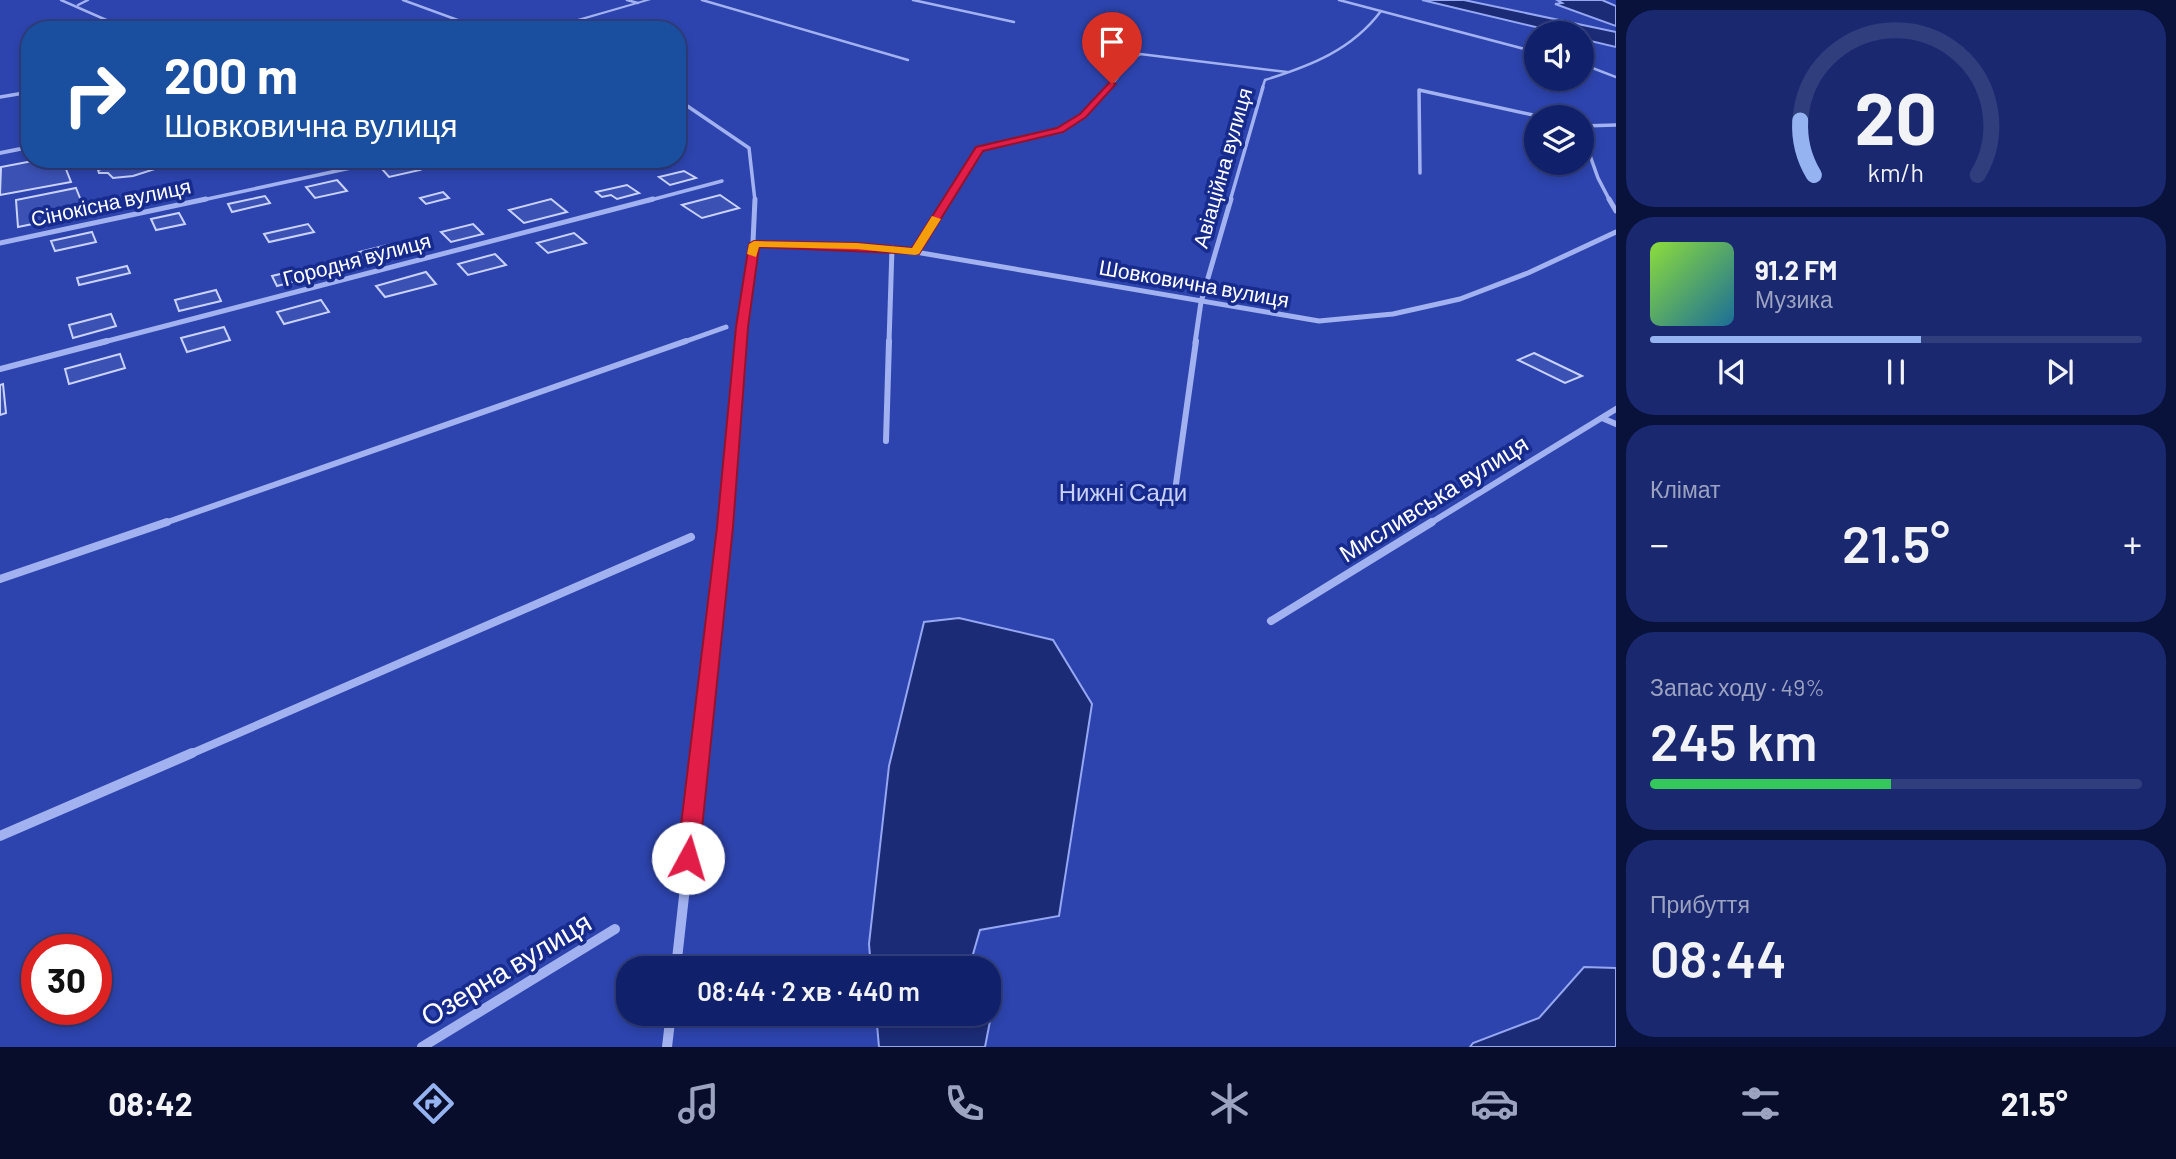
<!DOCTYPE html>
<html lang="uk">
<meta charset="utf-8">
<style>
body{margin:0;font-family:Barlow,sans-serif;background:#1a2870;color:#f1f3f6;height:100vh;display:flex;flex-direction:column;font-size:26px;white-space:nowrap}
*{box-sizing:border-box;margin:0}
p{font-size:23px;color:#9ca3c1}
.icon{flex:none;width:38px;height:38px;fill:none;stroke:currentColor;stroke-width:2;stroke-linecap:round;stroke-linejoin:round}
.map{position:relative;flex:1;overflow:hidden}
.sheet{display:flex;flex-direction:column;gap:10px;padding:10px;background:#09123a;width:560px}
.sheet>*{flex:none}
.top-card{position:absolute;left:21px;top:21px;width:665px;height:147px;border-radius:28px;box-shadow:0 4px 10px #0003,0 0 0 2px #303e7e;background:#1a4fa0;color:#fff;overflow:hidden}
.fabs{position:absolute;left:1524px;top:21px;display:grid;gap:14px}
.fabs a{display:grid;place-items:center;width:70px;height:70px;border-radius:50%;background:#11206a;box-shadow:0 4px 10px #0003,0 0 0 2px #303e7e;font-size:35px}
.speed{position:absolute;left:21px;top:934px;display:flex;gap:14px;font-size:35px;font-weight:700;text-align:center}
.speed>*{display:grid;place-content:center;width:91px;height:91px;border-radius:50%;background:#11206a;box-shadow:0 4px 10px #0003,0 0 0 2px #303e7e;line-height:1}
.speed .limit{border:10px solid #d22;background:#fff;color:#111}
.pin{position:absolute;display:grid;place-items:center;width:60px;height:60px;color:#fff;margin:-72px -30px;border-radius:50% 50% 50% 0;rotate:-45deg;box-shadow:0 0 7px #0007}
.pin .icon{rotate:45deg}
.me{position:absolute;width:77px;margin:-38px;rotate:6deg;stroke-linejoin:round;filter:drop-shadow(0 0 5px #0008)}
.turn{display:flex;align-items:center;gap:24px;height:147px;padding:0 28px;font-size:32px}
.turn .icon{width:91px;height:91px;stroke-width:2.5}
.turn b{display:block;font-size:49px;line-height:60px}
.big{font-size:52px;font-weight:600;line-height:1.1}
.sheet .tile{flex:1;display:flex;flex-direction:column;justify-content:center;gap:10px;min-width:0;padding:0 24px;border-radius:28px;background:#1a2870}
.sheet .dial{align-items:center;gap:0}
.dial svg{height:182px;overflow:visible;fill:none;stroke:#303e7e;stroke-width:7;stroke-linecap:round;text-anchor:middle}
.dial text{fill:#f1f3f6;stroke:none}
.song{display:flex;align-items:center;gap:21px}
.cover{width:84px;height:84px;border-radius:10px;background:linear-gradient(135deg,hsl(90 70% 55%),hsl(200 70% 35%))}
.played{height:7px;border-radius:4px;background:linear-gradient(90deg,#95b2f1 55%,#303e7e 55%)}
.keys{display:flex;justify-content:space-around;direction:ltr}
.heat{display:flex;justify-content:space-between;align-items:center;font-size:38px;direction:ltr}
.charge{height:10px;border-radius:5px;background:linear-gradient(90deg,#34c759 49%,#303e7e 0)}
.trip{position:absolute;left:616px;top:956px;width:385px;height:70px;border-radius:28px;background:#11206a;box-shadow:0 4px 10px #0003,0 0 0 2px #303e7e;font-weight:600;line-height:70px;text-align:center}
.menu{display:flex;height:112px;justify-content:space-around;align-items:center;background:#070d2a;color:#9ca3c1}
.menu .icon{width:49px;height:49px}
.menu .on{color:#95b2f1}
.menu b{font-size:32px;color:#f1f3f6}
main{display:flex;flex:1;min-height:0}
.map>svg:first-child{display:block}
.green{fill:#2d44ae;fill-rule:evenodd}
.water{fill:#1c2b76;stroke:#95a7f2;stroke-width:2}
.building{fill:#3b51b4;stroke:#c9d2fb;stroke-width:2}
.lines{fill:none;stroke-linecap:round;stroke-linejoin:round}
.minor-far5{stroke:#a2b1ef;stroke-width:2.5}
.minor-far4{stroke:#a2b1ef;stroke-width:3.5}
.minor-far3{stroke:#a2b1ef;stroke-width:5}
.minor-far2{stroke:#a2b1ef;stroke-width:6}
.minor-far1{stroke:#a2b1ef;stroke-width:8}
.minor{stroke:#a2b1ef;stroke-width:10}
.tertiary{fill:#a2b1ef;fill-rule:evenodd}
.route{fill:#e11d48;stroke:#92132f;stroke-width:2}
.slow{fill:#f59e0b}
.labels{text-anchor:middle;stroke-width:7;stroke-linejoin:round;paint-order:stroke}
.far-street-label{font-size:21px;fill:#fff;stroke:#172b8e}
.park-label{font-size:24px;fill:#c9d2fb;stroke:#172b8e}
.street-label{font-size:24px;fill:#fff;stroke:#172b8e}
.near-street-label{font-size:28px;fill:#fff;stroke:#172b8e}
</style>
<main>
<div class="map">
<svg width="1616" height="1047" viewBox="0 0 1616 1047">
<rect width="100%" height="100%" fill="#172b8e"/>
<!-- green -->
<path class="green" d="M0,0h1616v1047h-1616zM30,30h647v129h-647zM1536,33h46v46h-46zM1536,117h46v46h-46zM37,950h59v60h-59zM628,968h361v45h-361z"/>
<!-- water -->
<g class="water">
<path d="M1422,0h42l152,32v15l-34,-8v-6h-21z"/>
<path d="M1557,0h45l14,6v20l-61,-22 7,-1z"/>
<path d="M959,618l94,22 39,64 -33,212 -79,14 -11,38h-98l-2,-24 20,-178 35,-144z"/>
<path d="M1584,967l32,1v79h-146l3,-4 66,-25z"/>
<path d="M876,1013h111l3,8 -5,26h-106z"/>
</g>
<!-- building -->
<g class="building">
<path d="M43,159h19l9,23 -71,13 1,-28z"/>
<path d="M157,159l-5,5 3,5 -22,7 -20,2 -5,-5h-9l-1,-3 7,-2 -4,-9z"/>
<path d="M413,163l7,7 -31,7 -7,-8z"/>
<path d="M684,171l12,7 -26,7 -11,-8z"/>
<path d="M337,180l10,11 -32,7 -9,-11z"/>
<path d="M187,183l3,6 -20,4 -3,-6z"/>
<path d="M627,185l12,8 -22,6 -6,-4 -9,2 -6,-5z"/>
<path d="M76,188l10,25 -68,14 -2,-27z"/>
<path d="M443,192l6,6 -23,6 -6,-6z"/>
<path d="M720,195l19,13 -37,10 -20,-13z"/>
<path d="M265,196l5,7 -38,9 -4,-8z"/>
<path d="M551,199l16,13 -43,11 -15,-13z"/>
<path d="M179,213l6,11 -29,6 -5,-11z"/>
<path d="M308,224l6,8 -45,10 -5,-8z"/>
<path d="M473,224l10,10 -32,8 -10,-10z"/>
<path d="M92,232l4,10 -41,9 -4,-10z"/>
<path d="M574,233l12,10 -38,10 -11,-10z"/>
<path d="M391,244l9,10 -33,9 -8,-11z"/>
<path d="M495,254l11,11 -38,10 -10,-11z"/>
<path d="M127,266l3,7 -51,12 -2,-7z"/>
<path d="M309,267l6,9 -38,10 -5,-10z"/>
<path d="M426,272l10,12 -51,13 -9,-11z"/>
<path d="M216,290l5,11 -42,10 -4,-11z"/>
<path d="M321,300l8,12 -45,12 -7,-12z"/>
<path d="M111,314l5,12 -43,12 -4,-13z"/>
<path d="M224,327l6,13 -43,12 -6,-14z"/>
<path d="M1534,353l48,23 -17,7 -47,-23z"/>
<path d="M120,354l5,14 -56,16 -4,-15z"/>
<path d="M3,384l3,29 -6,2v-30z"/>
</g>
<g class="lines">
<!-- minor-far5 -->
<g class="minor-far5">
<path d="M61,0l68,30"/>
<path d="M403,0l82,30"/>
<path d="M627,0l11,3"/>
<path d="M702,0l206,60"/>
<path d="M913,0l101,22"/>
<path d="M1339,0l197,52"/>
<path d="M78,5l10,-5"/>
<path d="M1582,64l34,13"/>
<path d="M1108,89c11,-12 19,-27 32,-35l147,18"/>
<path d="M1262,89l3,-9c45,-14 87,-30 116,-69"/>
</g>
<!-- minor-far4 -->
<g class="minor-far4">
<path d="M0,97l30,-5"/>
<path d="M677,99l72,49 6,53"/>
<path d="M1582,126l34,-1"/>
<path d="M1582,133l16,45 12,23"/>
<path d="M1420,173l-1,-83 123,27"/>
<path d="M198,201l194,-42"/>
<path d="M647,201l75,-20"/>
<path d="M947,201l32,-52 81,-19 23,-14 27,-29"/>
<path d="M1230,201l33,-114"/>
</g>
<!-- minor-far3 -->
<g class="minor-far3">
<path d="M1609,199l7,12"/>
<path d="M0,243l206,-44"/>
<path d="M754,244l138,4 427,73 74,-7 67,-15 68,-26 88,-41"/>
<path d="M915,252l33,-53"/>
<path d="M100,343l553,-144"/>
<path d="M681,343l45,-16"/>
<path d="M742,343l10,-80 3,-64"/>
<path d="M889,343l3,-95"/>
<path d="M1195,343l6,-41 30,-103"/>
</g>
<!-- minor-far2 -->
<g class="minor-far2">
<path d="M0,369l107,-28"/>
<path d="M1602,418l14,6"/>
<path d="M886,441l3,-100"/>
<path d="M1176,484l20,-143"/>
<path d="M162,524l524,-183"/>
<path d="M724,524l18,-183"/>
<path d="M1429,524l187,-115"/>
</g>
<!-- minor-far1 -->
<g class="minor-far1">
<path d="M0,579l167,-57"/>
<path d="M1271,621l161,-99"/>
<path d="M188,755l503,-218"/>
<path d="M699,755l25,-233"/>
</g>
<!-- minor -->
<g class="minor">
<path d="M0,836l192,-83"/>
<path d="M676,968l24,-215"/>
<path d="M422,1047l193,-118"/>
<path d="M667,1047l4,-34"/>
</g>
<!-- tertiary -->
<g class="tertiary">
<path d="M644,0h7l-103,30h-9z"/>
<path d="M30,145v4l-30,6v-4z"/>
</g>
</g>
<!-- route -->
<path class="route" d="M1110,82l6,2 -30,33 -23,15 -80,19 -64,103 -160,-7 -11,80 -15,200 -34,331 -3,7 -8,3 -8,-3 -3,-7 40,-331 19,-200 13,-83 5,-3 103,2 55,5 64,-101 81,-19 23,-14z"/>
<!-- slow -->
<path class="slow" d="M932,216l9,3 -22,35 -4,1 -58,-6 -98,-2 -3,10 -9,-3 2,-10 5,-3 103,2 55,5z"/>
<g class="labels">
<!-- far-street labels -->
<g class="far-street-label">
<text transform="translate(1223 168) rotate(-74)" y="7">Авіаційна вулиця</text>
<text transform="translate(111 203) rotate(-12)" y="7">Сінокісна вулиця</text>
<text transform="translate(357 260) rotate(-15)" y="7">Городня вулиця</text>
<text transform="translate(1194 284) rotate(10)" y="7">Шовковична вулиця</text>
</g>
<!-- park labels -->
<g class="park-label">
<text x="1123" y="501">Нижні Сади</text>
</g>
<!-- street labels -->
<g class="street-label">
<text transform="translate(1434 499) rotate(-32)" y="8">Мисливська вулиця</text>
</g>
<!-- near-street labels -->
<g class="near-street-label">
<text transform="translate(506 969) rotate(-31)" y="10">Озерна вулиця</text>
</g>
</g>
</svg>
<div class="fabs">
<a><svg class="icon" aria-label="sound" viewBox="0 0 24 24"><path d="M4 9h4l5-4v14l-5-4H4zM17 9q2 3 0 6"/></svg></a>
<a><svg class="icon" aria-label="layers" viewBox="0 0 24 24"><path d="M12 4l9 5-9 5-9-5zM3 14l9 5 9-5"/></svg></a>
</div>
<div class="speed"><div class="limit">30</div></div>
<div class="pin" style="left:1112px;top:84px;background:#d93025"><svg class="icon" aria-label="arrive" viewBox="0 0 24 24"><path d="M6 21V4h12l-3 4 3 4H6"/></svg></div>
<svg class="me" style="left:688px;top:858px" viewBox="-20 -20 40 40"><circle r="19" fill="#fff"/><path d="M0-13L10 11 0 6-10 11z" fill="#e11d48"/></svg>
<div class="trip">08:44 · 2 хв · 440 m</div>
<div class="top-card">
<div class="turn"><svg class="icon" aria-label="right" viewBox="0 0 24 24"><path d="M7 20v-9h11M14 6l5 5-5 5"/></svg><div><b>200 m</b>Шовковична вулиця</div></div>
</div>
</div>
<section class="sheet">
<div class="tile dial"><svg viewBox="0 0 100 80">
<path d="M14 69A42 42 0 1 1 86 69"/>
<path d="M14 69A42 42 0 0 1 8 45" stroke="#95b2f1"/>
<text x="50" y="56" font-size="32" font-weight="700">20</text>
<text x="50" y="72" font-size="11">km/h</text>
</svg></div>
<div class="tile">
<div class="song"><i class="cover"></i><div><b>91.2 FM</b><p>Музика</p></div></div>
<div class="played"></div>
<div class="keys"><svg class="icon" aria-label="previous" viewBox="0 0 24 24"><path d="M18 5L8 12l10 7zM5 5v14"/></svg><svg class="icon" aria-label="pause" viewBox="0 0 24 24"><path d="M8 5v14M16 5v14"/></svg><svg class="icon" aria-label="next" viewBox="0 0 24 24"><path d="M6 5l10 7-10 7zM19 5v14"/></svg></div>
</div>
<div class="tile"><p>Клімат</p>
<div class="heat"><a>−</a><b class="big">21.5°</b><a>+</a></div>
</div>
<div class="tile"><p>Запас ходу · 49%</p><b class="big">245 km</b><div class="charge"></div></div>
<div class="tile"><p>Прибуття</p><b class="big">08:44</b></div>
</section>
</main>
<nav class="menu">
<b>08:42</b>
<svg class="icon on" aria-label="directions" viewBox="0 0 24 24"><path d="M12 3l9 9-9 9-9-9zM9 14v-3h6M13 9l2 2-2 2"/></svg>
<svg class="icon" aria-label="music" viewBox="0 0 24 24"><path d="M9 18V5l10-2v13"/><circle cx="6" cy="18" r="3"/><circle cx="16" cy="16" r="3"/></svg>
<svg class="icon" aria-label="phone" viewBox="0 0 24 24"><path d="M5 4h4l2 5-3 2q2 4 5 5l2-3 5 2v4C11 20 4 13 5 4z"/></svg>
<svg class="icon" aria-label="climate" viewBox="0 0 24 24"><path d="M12 3v18M4 7l16 10M4 17L20 7"/></svg>
<svg class="icon" aria-label="car" viewBox="0 0 24 24"><path d="M5 17H2v-5l4-1 3-4h7l3 4 3 1v5h-3M9 17h6M6 11h13"/><circle cx="7" cy="17" r="2"/><circle cx="17" cy="17" r="2"/></svg>
<svg class="icon" aria-label="filters" viewBox="0 0 24 24"><path d="M4 7h16M4 17h16"/><circle cx="9" cy="7" r="2"/><circle cx="15" cy="17" r="2"/></svg>
<b>21.5°</b>
</nav>
